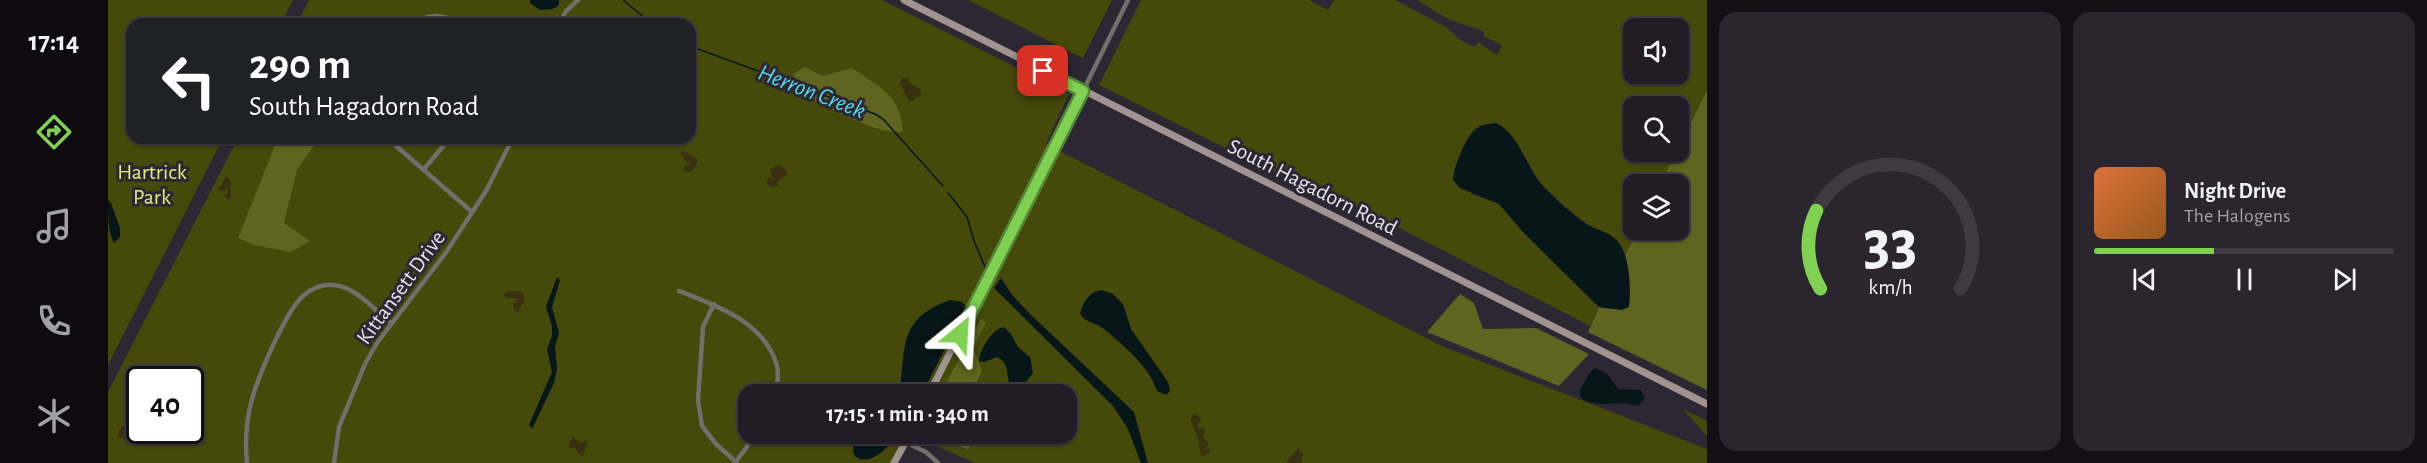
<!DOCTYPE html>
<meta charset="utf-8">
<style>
body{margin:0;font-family:"Alegreya Sans",sans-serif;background:#2a252e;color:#f1f3f6;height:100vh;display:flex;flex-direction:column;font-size:22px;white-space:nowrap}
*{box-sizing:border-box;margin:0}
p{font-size:20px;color:#a2a1a7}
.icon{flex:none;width:33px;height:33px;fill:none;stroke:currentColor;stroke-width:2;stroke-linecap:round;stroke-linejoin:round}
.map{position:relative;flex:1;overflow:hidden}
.details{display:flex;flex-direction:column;gap:12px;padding:12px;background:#130f15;width:720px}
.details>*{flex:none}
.guide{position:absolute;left:18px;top:18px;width:570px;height:126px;border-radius:18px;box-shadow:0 2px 4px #0004,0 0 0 2px #3f3a43;background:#202124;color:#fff;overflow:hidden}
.fabs{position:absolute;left:1515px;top:18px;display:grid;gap:12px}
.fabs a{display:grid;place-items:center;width:66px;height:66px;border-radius:12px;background:#221c26;box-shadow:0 2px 4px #0004,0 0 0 2px #3f3a43;font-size:30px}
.speed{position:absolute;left:18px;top:366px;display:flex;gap:12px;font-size:30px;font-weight:700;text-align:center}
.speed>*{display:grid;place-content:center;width:78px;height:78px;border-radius:50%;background:#221c26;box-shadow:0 2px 4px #0004,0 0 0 2px #3f3a43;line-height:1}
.speed .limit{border:3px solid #111;border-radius:9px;background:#fff;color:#111}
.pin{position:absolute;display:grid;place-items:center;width:51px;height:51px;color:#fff;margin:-26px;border-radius:12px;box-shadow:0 3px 9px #0006}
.me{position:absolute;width:66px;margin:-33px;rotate:27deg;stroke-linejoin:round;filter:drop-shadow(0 0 4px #0008)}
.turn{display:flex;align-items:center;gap:21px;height:126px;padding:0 24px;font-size:27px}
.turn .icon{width:78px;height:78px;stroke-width:2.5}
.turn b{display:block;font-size:42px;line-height:51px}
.details .widget{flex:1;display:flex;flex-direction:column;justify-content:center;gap:9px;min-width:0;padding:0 21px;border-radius:18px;background:#2a252e}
.details .dial{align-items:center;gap:0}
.dial svg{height:156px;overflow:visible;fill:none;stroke:#3f3a43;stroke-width:7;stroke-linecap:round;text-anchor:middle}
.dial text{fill:#f1f3f6;stroke:none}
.song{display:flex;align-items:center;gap:18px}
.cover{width:72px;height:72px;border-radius:9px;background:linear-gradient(135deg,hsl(20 70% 55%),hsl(30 70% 35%))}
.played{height:6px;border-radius:3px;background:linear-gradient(90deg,#80d051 40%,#3f3a43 40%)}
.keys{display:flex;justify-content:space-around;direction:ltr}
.details .tiles{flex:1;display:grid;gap:12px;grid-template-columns:repeat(2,1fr)}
.trip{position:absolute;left:630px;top:384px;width:339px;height:60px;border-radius:18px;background:#221c26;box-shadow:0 2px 4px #0004,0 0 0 2px #3f3a43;font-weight:700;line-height:60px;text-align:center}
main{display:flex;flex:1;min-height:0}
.tabs{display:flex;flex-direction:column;width:108px;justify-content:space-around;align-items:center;background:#0e0b0f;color:#a2a1a7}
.tabs .icon{width:42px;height:42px}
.tabs .on{color:#80d051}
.tabs b{font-size:27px;color:#f1f3f6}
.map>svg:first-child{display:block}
.green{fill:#45490a;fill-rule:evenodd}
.forest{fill:#5f641e}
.sand{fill:#393010}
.water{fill:#061619}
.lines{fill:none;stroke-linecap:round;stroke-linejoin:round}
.stream{stroke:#061619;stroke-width:1.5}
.street{stroke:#756d6b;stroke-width:4.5}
.secondary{stroke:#a19390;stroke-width:7}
.route-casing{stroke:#538735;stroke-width:15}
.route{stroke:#80d051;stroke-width:10}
.labels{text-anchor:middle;stroke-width:6;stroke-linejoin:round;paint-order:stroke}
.park-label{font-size:22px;fill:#e3ec74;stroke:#2d2633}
.street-label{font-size:22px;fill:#eae5ee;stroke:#2d2633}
.water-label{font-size:24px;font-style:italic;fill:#54d7e9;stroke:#2d2633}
</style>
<main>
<nav class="tabs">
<b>17:14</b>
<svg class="icon on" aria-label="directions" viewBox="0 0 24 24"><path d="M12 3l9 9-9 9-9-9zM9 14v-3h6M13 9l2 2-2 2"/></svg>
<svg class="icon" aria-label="music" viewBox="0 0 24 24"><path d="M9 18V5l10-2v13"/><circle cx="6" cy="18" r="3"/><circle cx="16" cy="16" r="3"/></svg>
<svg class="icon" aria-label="phone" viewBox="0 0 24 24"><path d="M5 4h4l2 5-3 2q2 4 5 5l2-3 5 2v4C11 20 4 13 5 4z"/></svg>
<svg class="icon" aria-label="climate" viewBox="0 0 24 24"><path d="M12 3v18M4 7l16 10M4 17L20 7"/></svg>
</nav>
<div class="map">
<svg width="1599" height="463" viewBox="0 0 1599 463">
<rect width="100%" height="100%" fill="#2d2633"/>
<!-- green -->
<g class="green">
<path d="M0,0h185l-12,24h-149v114h91l-115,227z"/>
<path d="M201,0h573l187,94 -23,50 398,203 263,102v14h-732l-65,-29h156v-40h-318v40h158l-15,29h-783v-71l130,-254h452v-114h-393zM32,380h50v50h-50z"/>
<path d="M860,0h144l-29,58z"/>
<path d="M1033,0h168l19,10 6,-10h61l51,27 17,15 12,5 3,-5 19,13 5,-10 -19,-9 1,-4c-11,-5 -22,-8 -33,-12 -8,-3 -25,-15 -34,-20h290v90l-28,57 -1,-41h-44v46h42l-16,32h-26v46h4l-13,25c-7,-16 -24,-21 -38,-31 -15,-11 -29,-23 -42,-36 -19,-20 -24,-52 -50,-65l-26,15 -15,32 18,24 27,10 25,29 75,74 -9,19 -241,-124 -7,4 -243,-121zM1526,28h44v46h-44z"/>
<path d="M1575,409l24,12v15z"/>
</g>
<!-- forest -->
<g class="forest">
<path d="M696,67l19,9 29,-8c27,19 49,27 51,64 -32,2 -74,-26 -103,-40l-7,-18z"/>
<path d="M1599,90v300l-119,-58 11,-25 13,2 18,-11 -5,-43 13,-25h40v-46h-18l16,-32h2l1,-5z"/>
<path d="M170,138h41l-22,32 -13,53 26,18 -19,11 -37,-7 -16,-7z"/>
<path d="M1352,294l14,9 9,26 53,-1 53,26 -30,32 -132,-54z"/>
<path d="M873,319l5,3 -13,26 9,22 -10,24h-32z"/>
<path d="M827,434h40l-7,16z"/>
</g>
<!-- sand -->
<g class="sand">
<path d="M794,78h7l-1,4 12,7 1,8h-6l-2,4h-4l-9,-18z"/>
<path d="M576,151l14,9 -4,9 -4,3 -6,-1 -1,-4 10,-6 -6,1 -7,-8z"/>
<path d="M670,165l8,4 1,6 -8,5 -2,6 -6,1 -5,-4 3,-6 4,2 -3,-10z"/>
<path d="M118,177l4,2 1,18 -3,2 -4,-3 4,-4 -1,-5 -2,4 -7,-1z"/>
<path d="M410,291l5,2 2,6 -7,13 -4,-2 -1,-6 6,-6h-13l-2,-3 1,-3z"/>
<path d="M1088,414l5,4 -4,9 8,2 -2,9 5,3v5l-5,4 6,-2 2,3 -7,5 -3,-1 -3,-17 -7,-17 1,-6z"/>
<path d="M18,423l7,4 6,9 -4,7h-8l-4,-5 -5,-1 1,-7z"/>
<path d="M465,436l7,7 5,-2 3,1 -5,14 -5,-2 -3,-7 -4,2 -3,-3z"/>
<path d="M1190,448l5,5 -2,10h-15z"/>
</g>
<!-- water -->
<g class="water">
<path d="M422,0h29v5l-6,4 -13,1 -10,-7z"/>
<path d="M1388,123c24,12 29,43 46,62 13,14 30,30 46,40 11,6 23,7 31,18 11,15 12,46 10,64l-7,3 -23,-3 -75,-74 -25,-29 -39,-16 -7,-8c1,-13 13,-45 24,-52 5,-4 12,-4 19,-5z"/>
<path d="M0,200l3,3 9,25v9l-6,6c-6,-10 -6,-30 -6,-43z"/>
<path d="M449,277l3,3 -8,27 7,26 -4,13 2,23 -3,14 -22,46 -3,-4 23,-53 -5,-23 5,-13v-10l-6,-19z"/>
<path d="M893,278l12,18 18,19 103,97 14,51h-7l-13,-34 -15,-23 -119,-118z"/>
<path d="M993,290l12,4 10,10 8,25 37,53 2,9 -4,4 -9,-4c-8,-25 -33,-45 -53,-62 -8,-6 -19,-7 -24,-15 2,-11 9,-22 21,-24z"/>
<path d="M842,300l12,2 4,5 -44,87h-23c8,-47 -3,-74 51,-94z"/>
<path d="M896,327l7,7 7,13 12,10 3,16 -7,9 -7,3 -10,-3c-3,-11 0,-19 -12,-25l-13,5 -5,-1c1,-12 13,-32 25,-34z"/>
<path d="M1487,368l13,7 10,14 23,1 4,8 -6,7c-6,0 -12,-2 -19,-2 -12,1 -54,4 -36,-20 3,-6 6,-11 11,-15z"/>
<path d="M750,434h40c-6,9 -18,22 -29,25 -20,4 -18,-14 -11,-25z"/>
</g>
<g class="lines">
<!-- stream -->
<g class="stream">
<path d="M515,0l29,24"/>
<path d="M582,46l185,68 8,5 60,67"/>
<path d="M840,193l19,24 7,24 11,26"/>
</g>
<!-- street -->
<g class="street">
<path d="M303,24c17,-10 31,-11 48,0"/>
<path d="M451,24l7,-13 12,-11"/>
<path d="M975,91l45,-91"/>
<path d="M279,138l85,74"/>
<path d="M316,169l26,-31"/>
<path d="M571,291c38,15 86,31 98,75 2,8 0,20 -1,28"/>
<path d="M606,304l-11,23 -5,73 4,26 14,18 20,18"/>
<path d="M797,442l21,10 12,11"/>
<path d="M139,463c-2,-20 -1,-40 4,-60 6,-24 34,-91 52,-107 8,-7 19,-12 30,-11 22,1 41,25 57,37"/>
<path d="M226,463l5,-36 26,-63 12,-21 70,-92 39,-60 27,-53"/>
<path d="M627,463l21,-29"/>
</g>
<!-- secondary -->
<g class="secondary">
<path d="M796,0l803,404"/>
<path d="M821,394l154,-303"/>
<path d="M786,463l16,-29"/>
</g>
</g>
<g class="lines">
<!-- route casing -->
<g class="route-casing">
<path id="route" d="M852,334l123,-243 -40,-20"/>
</g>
<!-- route -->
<use href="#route" class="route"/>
</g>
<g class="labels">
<!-- park labels -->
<g class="park-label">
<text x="44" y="179">Hartrick<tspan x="44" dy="25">Park</tspan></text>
</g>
<!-- street labels -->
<g class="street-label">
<text transform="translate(1205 186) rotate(27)" y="8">South Hagadorn Road</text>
<text transform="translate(292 287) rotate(-54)" y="8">Kittansett Drive</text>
</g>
<!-- water labels -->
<g class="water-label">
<text transform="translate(704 91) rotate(21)" y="8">Herron Creek</text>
</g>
</g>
</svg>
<div class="fabs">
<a><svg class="icon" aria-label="sound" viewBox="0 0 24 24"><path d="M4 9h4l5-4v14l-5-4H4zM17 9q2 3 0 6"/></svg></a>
<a><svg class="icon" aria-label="search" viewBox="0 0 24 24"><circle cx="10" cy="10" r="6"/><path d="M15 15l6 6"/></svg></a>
<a><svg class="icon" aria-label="layers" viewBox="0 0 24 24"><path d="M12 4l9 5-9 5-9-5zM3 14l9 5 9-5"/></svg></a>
</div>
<div class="speed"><div class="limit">40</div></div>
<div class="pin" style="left:935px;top:71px;background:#d93025"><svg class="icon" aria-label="arrive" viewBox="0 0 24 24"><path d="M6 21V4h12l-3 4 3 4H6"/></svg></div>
<svg class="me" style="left:852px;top:334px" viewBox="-20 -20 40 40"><path d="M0-17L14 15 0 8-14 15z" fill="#80d051" stroke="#fff" stroke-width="4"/></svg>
<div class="trip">17:15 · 1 min · 340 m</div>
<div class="guide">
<div class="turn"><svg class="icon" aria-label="left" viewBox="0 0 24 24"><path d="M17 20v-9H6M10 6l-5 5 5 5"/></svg><div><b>290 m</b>South Hagadorn Road</div></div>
</div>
</div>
<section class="details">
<div class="tiles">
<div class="widget dial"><svg viewBox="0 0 100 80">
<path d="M14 69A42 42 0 1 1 86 69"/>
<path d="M14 69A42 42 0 0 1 12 29" stroke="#80d051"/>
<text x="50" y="56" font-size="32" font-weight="700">33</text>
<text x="50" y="72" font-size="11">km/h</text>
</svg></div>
<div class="widget">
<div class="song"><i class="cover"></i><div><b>Night Drive</b><p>The Halogens</p></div></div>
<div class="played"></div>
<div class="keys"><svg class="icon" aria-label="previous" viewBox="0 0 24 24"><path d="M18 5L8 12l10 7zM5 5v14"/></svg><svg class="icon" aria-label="pause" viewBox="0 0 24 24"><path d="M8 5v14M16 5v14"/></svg><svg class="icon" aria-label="next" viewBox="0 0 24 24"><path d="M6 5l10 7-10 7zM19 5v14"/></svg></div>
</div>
</div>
</section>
</main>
